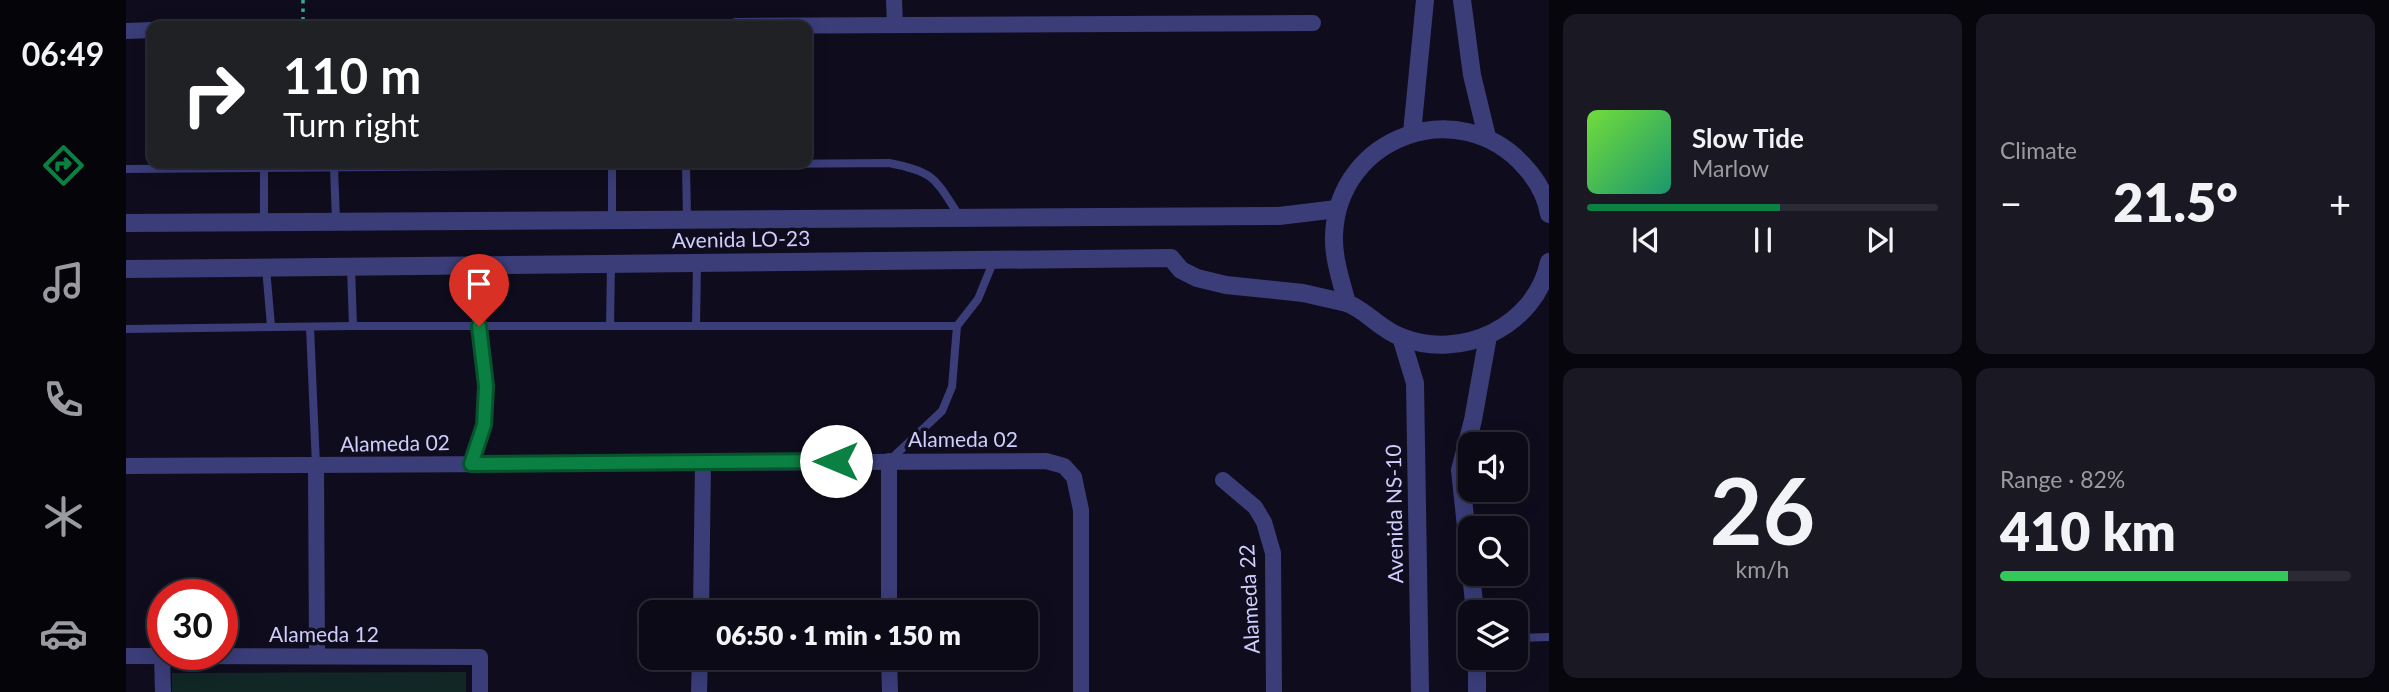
<!DOCTYPE html>
<meta charset="utf-8">
<style>
body{margin:0;font-family:Lato,sans-serif;background:#191823;color:#f1f3f6;height:100vh;display:flex;flex-direction:column;font-size:26px;white-space:nowrap}
*{box-sizing:border-box;margin:0}
p{font-size:23px;color:#9a9aa1}
.icon{flex:none;width:38px;height:38px;fill:none;stroke:currentColor;stroke-width:2;stroke-linecap:round;stroke-linejoin:round}
.map{position:relative;flex:1;overflow:hidden}
.sheet{display:flex;flex-direction:column;gap:14px;padding:14px;background:#06060c;width:840px}
.sheet>*{flex:none}
.top-card{position:absolute;left:21px;top:21px;width:665px;height:147px;border-radius:14px;box-shadow:0 4px 18px #0003,0 0 0 2px #2b2b35;background:#202124;color:#fff;overflow:hidden}
.fabs{position:absolute;left:1332px;top:432px;display:grid;gap:14px}
.fabs a{display:grid;place-items:center;width:70px;height:70px;border-radius:14px;background:#0b0a16;box-shadow:0 4px 18px #0003,0 0 0 2px #2b2b35;font-size:35px}
.speed{position:absolute;left:21px;top:579px;display:flex;gap:14px;font-size:35px;font-weight:700;text-align:center}
.speed>*{display:grid;place-content:center;width:91px;height:91px;border-radius:50%;background:#0b0a16;box-shadow:0 4px 18px #0003,0 0 0 2px #2b2b35;line-height:1}
.speed .limit{border:10px solid #d22;background:#fff;color:#111}
.pin{position:absolute;display:grid;place-items:center;width:60px;height:60px;color:#fff;margin:-72px -30px;border-radius:50% 50% 50% 0;rotate:-45deg;box-shadow:0 0 7px #0007}
.pin .icon{rotate:45deg}
.me{position:absolute;width:77px;margin:-38px;rotate:270deg;stroke-linejoin:round;filter:drop-shadow(0 0 5px #0008)}
.turn{display:flex;align-items:center;gap:24px;height:147px;padding:0 21px;font-size:32px}
.turn .icon{width:91px;height:91px;stroke-width:2.5}
.turn b{display:block;font-size:49px;line-height:60px}
.big{font-size:52px;font-weight:800;line-height:1.1}
.sheet .tile{flex:1;display:flex;flex-direction:column;justify-content:center;gap:10px;min-width:0;padding:0 24px;border-radius:14px;background:#191823}
.sheet .dial{align-items:center;gap:0}
.dial b{font-size:91px;line-height:1}
.song{display:flex;align-items:center;gap:21px}
.cover{width:84px;height:84px;border-radius:10px;background:linear-gradient(135deg,hsl(100 70% 55%),hsl(160 70% 35%))}
.played{height:7px;border-radius:4px;background:linear-gradient(90deg,#0b8043 55%,#2b2b35 55%)}
.keys{display:flex;justify-content:space-around;direction:ltr}
.heat{display:flex;justify-content:space-between;align-items:center;font-size:38px;direction:ltr}
.charge{height:10px;border-radius:5px;background:linear-gradient(90deg,#34c759 82%,#2b2b35 0)}
.sheet .tiles{flex:1;display:grid;gap:14px;grid-template-columns:repeat(2,1fr)}
.trip{position:absolute;left:513px;top:600px;width:399px;height:70px;border-radius:14px;background:#0b0a16;box-shadow:0 4px 18px #0003,0 0 0 2px #2b2b35;font-weight:800;line-height:70px;text-align:center}
main{display:flex;flex:1;min-height:0}
.tabs{display:flex;flex-direction:column;width:126px;justify-content:space-around;align-items:center;background:#040409;color:#9a9aa1}
.tabs .icon{width:49px;height:49px}
.tabs .active{color:#0b8043}
.tabs b{font-size:32px;color:#f1f3f6}
.map>svg:first-child{display:block}
.green{fill:#112725}
.lines{fill:none;stroke-linecap:round;stroke-linejoin:round}
.path{stroke:#35a899;stroke-width:3.5;stroke-dasharray:3.5 5;stroke-linecap:butt}
.service{stroke:#3b3d79;stroke-width:8}
.minor{stroke:#3b3d79;stroke-width:16}
.tertiary{stroke:#3b3d79;stroke-width:18}
.route-casing{stroke:#07532c;stroke-width:18}
.route{stroke:#0b8043;stroke-width:12}
.labels{text-anchor:middle;stroke-width:7;stroke-linejoin:round;paint-order:stroke}
.street-label{font-size:21px;fill:#cfcdfc;stroke:#0f0d1d}
</style>
<main>
<nav class="tabs">
<b>06:49</b>
<svg class="icon active" aria-label="directions" viewBox="0 0 24 24"><path d="M12 3l9 9-9 9-9-9zM9 14v-3h6M13 9l2 2-2 2"/></svg>
<svg class="icon" aria-label="music" viewBox="0 0 24 24"><path d="M9 18V5l10-2v13"/><circle cx="6" cy="18" r="3"/><circle cx="16" cy="16" r="3"/></svg>
<svg class="icon" aria-label="phone" viewBox="0 0 24 24"><path d="M5 4h4l2 5-3 2q2 4 5 5l2-3 5 2v4C11 20 4 13 5 4z"/></svg>
<svg class="icon" aria-label="climate" viewBox="0 0 24 24"><path d="M12 3v18M4 7l16 10M4 17L20 7"/></svg>
<svg class="icon" aria-label="car" viewBox="0 0 24 24"><path d="M5 17H2v-5l4-1 3-4h7l3 4 3 1v5h-3M9 17h6M6 11h13"/><circle cx="7" cy="17" r="2"/><circle cx="17" cy="17" r="2"/></svg>
</nav>
<div class="map">
<svg width="1423" height="692" viewBox="0 0 1423 692">
<rect width="100%" height="100%" fill="#0f0d1d"/>
<!-- green -->
<path class="green" d="M340,672v20h-294v-19z"/>
<g class="lines">
<!-- path -->
<path class="path" d="M177,0v26"/>
<!-- service -->
<g class="service">
<path d="M486,165v55"/>
<path d="M560,165l1,54"/>
<path d="M208,167l2,55"/>
<path d="M138,168v54"/>
<path d="M0,169l763,-6c47,9 46,16 71,54"/>
<path d="M225,267l2,59"/>
<path d="M140,268l5,58"/>
<path d="M484,326l1,-62"/>
<path d="M570,326l1,-63"/>
<path d="M184,327l6,139"/>
<path d="M0,329l227,-3h604l21,-27 16,-39"/>
<path d="M765,459l51,-48 10,-24 5,-61"/>
<path d="M345,464l13,-39 2,-39 -7,-60"/>
<path d="M1390,638l33,-1"/>
</g>
<!-- minor -->
<g class="minor">
<path d="M768,0l1,25"/>
<path d="M610,26l577,-3"/>
<path d="M0,31l26,-1"/>
<path d="M763,461v151"/>
<path d="M0,466l920,-5 18,5 10,11 7,33v182"/>
<path d="M190,466l1,190"/>
<path d="M1097,480l32,27 9,15 9,31 1,139"/>
<path d="M575,612l2,-150"/>
<path d="M0,656l354,1v35"/>
<path d="M36,656l1,36"/>
<path d="M763,658l1,34"/>
<path d="M573,692l1,-34"/>
</g>
<!-- tertiary -->
<g class="tertiary">
<path d="M1336,0l10,75 15,62"/>
<path d="M1286,133l13,-133"/>
<path d="M1423,214c-3,-18 -12,-34 -24,-47 -65,-74 -187,-32 -191,68 -1,22 7,46 13,68 20,8 33,26 54,34 60,24 134,-10 148,-75"/>
<path d="M0,223l1153,-7 58,-7"/>
<path d="M0,269l1045,-11 10,12 16,8 29,7 77,8 44,10"/>
<path d="M1275,337l14,46 5,309"/>
<path d="M1344,565l-10,-95 13,-50 15,-84"/>
<path d="M1345,574l4,38"/>
<path d="M1351,658v34"/>
</g>
</g>
<g class="lines">
<!-- route casing -->
<g class="route-casing">
<path id="route" d="M353,326l7,60 -2,39 -13,39 365,-3"/>
</g>
<!-- route -->
<use href="#route" class="route"/>
</g>
<g class="labels">
<!-- street labels -->
<g class="street-label">
<text transform="translate(615 240) rotate(-1)" y="7">Avenida LO-23</text>
<text x="837" y="447">Alameda 02</text>
<text transform="translate(269 444) rotate(-1)" y="7">Alameda 02</text>
<text transform="translate(1269 514) rotate(-91)" y="7">Avenida NS-10</text>
<text transform="translate(1124 599) rotate(-93)" y="7">Alameda 22</text>
<text x="198" y="642">Alameda 12</text>
</g>
</g>
</svg>
<div class="fabs">
<a><svg class="icon" aria-label="sound" viewBox="0 0 24 24"><path d="M4 9h4l5-4v14l-5-4H4zM17 9q2 3 0 6"/></svg></a>
<a><svg class="icon" aria-label="search" viewBox="0 0 24 24"><circle cx="10" cy="10" r="6"/><path d="M15 15l6 6"/></svg></a>
<a><svg class="icon" aria-label="layers" viewBox="0 0 24 24"><path d="M12 4l9 5-9 5-9-5zM3 14l9 5 9-5"/></svg></a>
</div>
<div class="speed"><div class="limit">30</div></div>
<div class="pin" style="left:353px;top:326px;background:#d93025"><svg class="icon" aria-label="arrive" viewBox="0 0 24 24"><path d="M6 21V4h12l-3 4 3 4H6"/></svg></div>
<svg class="me" style="left:710px;top:461px" viewBox="-20 -20 40 40"><circle r="19" fill="#fff"/><path d="M0-13L10 11 0 6-10 11z" fill="#0b8043"/></svg>
<div class="trip">06:50 · 1 min · 150 m</div>
<div class="top-card">
<div class="turn"><svg class="icon" aria-label="right" viewBox="0 0 24 24"><path d="M7 20v-9h11M14 6l5 5-5 5"/></svg><div><b>110 m</b>Turn right</div></div>
</div>
</div>
<section class="sheet">
<div class="tiles">
<div class="tile">
<div class="song"><i class="cover"></i><div><b>Slow Tide</b><p>Marlow</p></div></div>
<div class="played"></div>
<div class="keys"><svg class="icon" aria-label="previous" viewBox="0 0 24 24"><path d="M18 5L8 12l10 7zM5 5v14"/></svg><svg class="icon" aria-label="pause" viewBox="0 0 24 24"><path d="M8 5v14M16 5v14"/></svg><svg class="icon" aria-label="next" viewBox="0 0 24 24"><path d="M6 5l10 7-10 7zM19 5v14"/></svg></div>
</div>
<div class="tile"><p>Climate</p>
<div class="heat"><a>−</a><b class="big">21.5°</b><a>+</a></div>
</div>
<div class="tile dial"><b>26</b><p>km/h</p></div>
<div class="tile"><p>Range · 82%</p><b class="big">410 km</b><div class="charge"></div></div>
</div>
</section>
</main>
